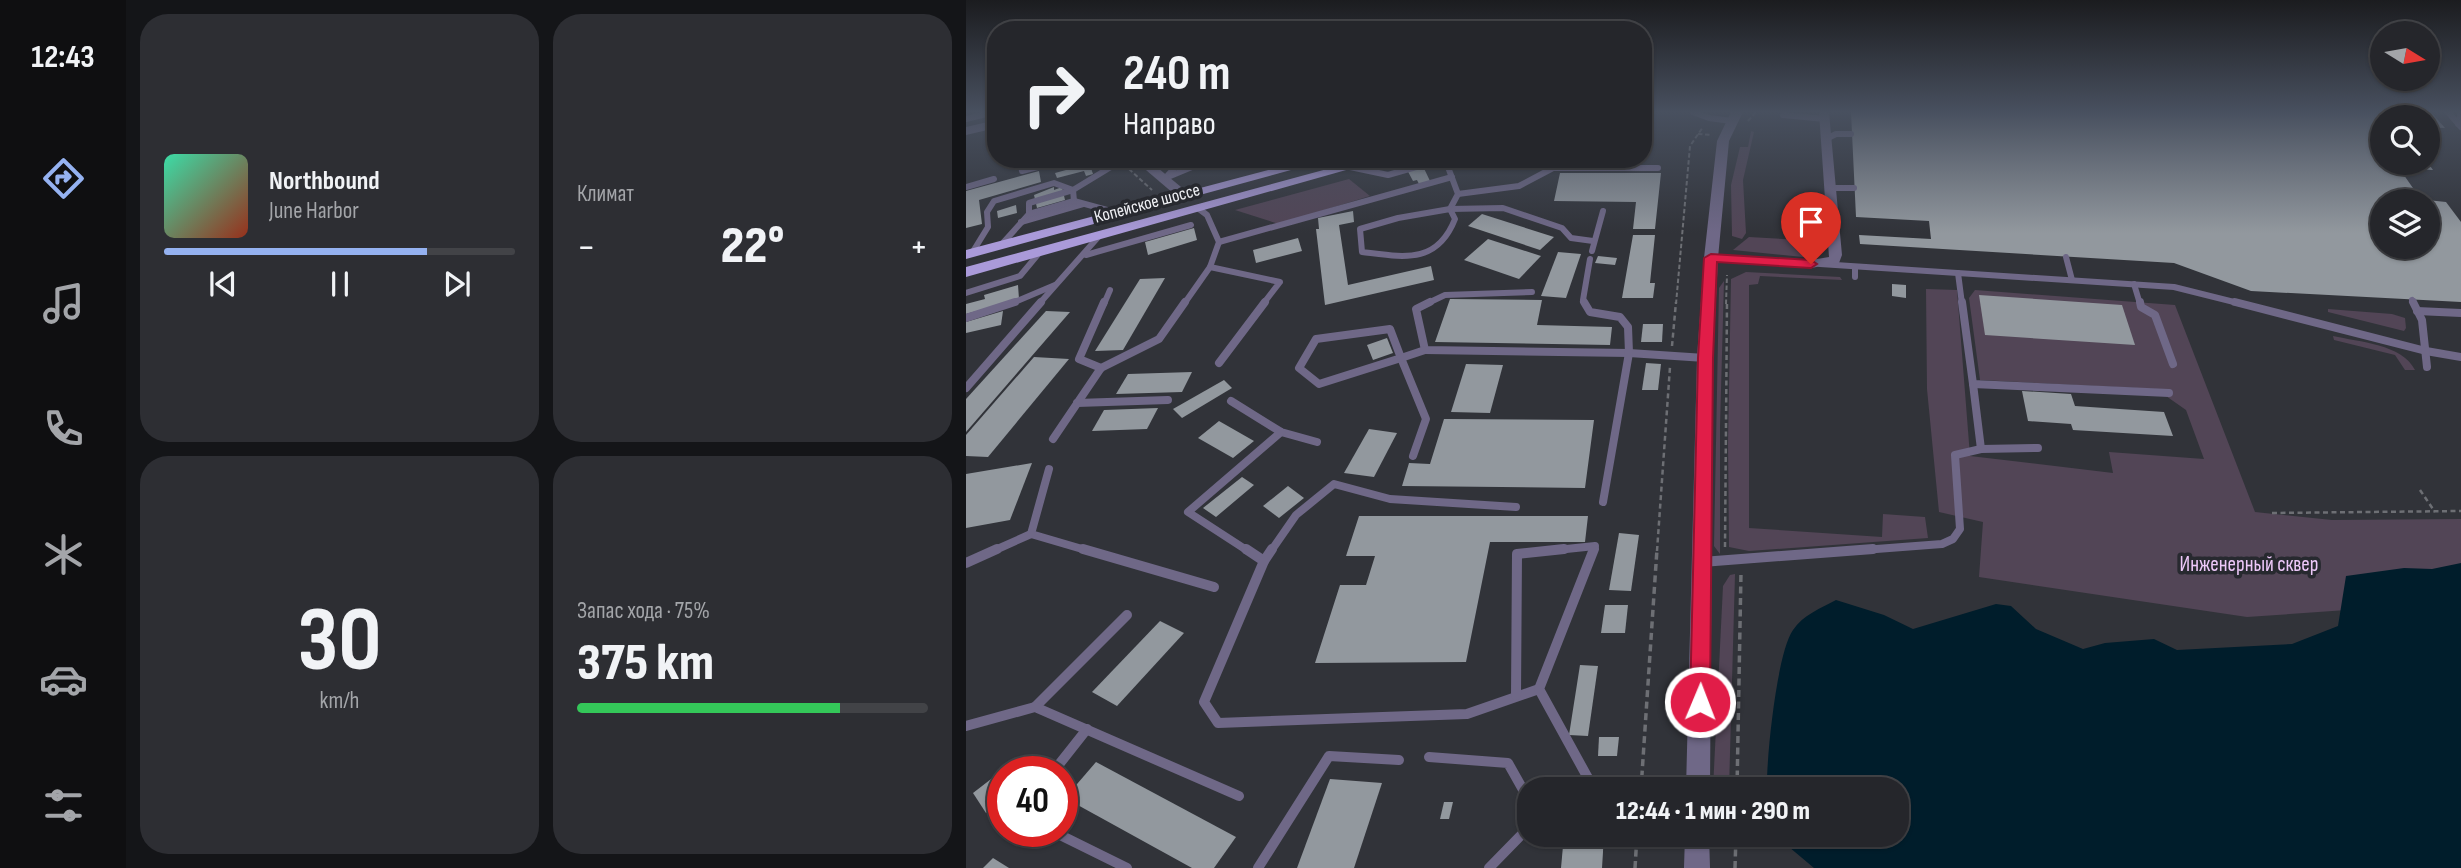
<!DOCTYPE html>
<html lang="ru">
<meta charset="utf-8">
<style>
body{margin:0;font-family:"Sofia Sans Condensed",sans-serif;background:#2d2e33;color:#f1f3f6;height:100vh;display:flex;flex-direction:column;font-size:26px;white-space:nowrap}
*{box-sizing:border-box;margin:0}
p{font-size:23px;color:#a3a5a9}
.icon{flex:none;width:38px;height:38px;fill:none;stroke:currentColor;stroke-width:2;stroke-linecap:round;stroke-linejoin:round}
.map{position:relative;flex:1;overflow:hidden}
.sheet{display:flex;flex-direction:column;gap:14px;padding:14px;background:#141518;width:840px}
.sheet>*{flex:none}
.banner{position:absolute;left:21px;top:21px;width:665px;height:147px;border-radius:28px;box-shadow:0 2px 5px #0004,0 0 0 2px #424347;background:#25262b;color:#f1f3f6;overflow:hidden}
.needle{width:46px;rotate:101deg}
.buttons{position:absolute;left:1404px;top:21px;display:grid;gap:14px}
.buttons a{display:grid;place-items:center;width:70px;height:70px;border-radius:50%;background:#25262b;box-shadow:0 2px 5px #0004,0 0 0 2px #424347;font-size:35px}
.speed{position:absolute;left:21px;top:756px;display:flex;gap:14px;font-size:35px;font-weight:700;text-align:center}
.speed>*{display:grid;place-content:center;width:91px;height:91px;border-radius:50%;background:#25262b;box-shadow:0 2px 5px #0004,0 0 0 2px #424347;line-height:1}
.speed .limit{border:10px solid #d22;background:#fff;color:#111}
.pin{position:absolute;display:grid;place-items:center;width:60px;height:60px;color:#fff;margin:-72px -30px;border-radius:50% 50% 50% 0;rotate:-45deg;box-shadow:0 0 7px #0007}
.pin .icon{rotate:45deg}
.me{position:absolute;width:77px;margin:-38px;rotate:1deg;stroke-linejoin:round;filter:drop-shadow(0 0 5px #0008)}
.turn{display:flex;align-items:center;gap:24px;height:147px;padding:0 21px;font-size:32px}
.turn .icon{width:91px;height:91px;stroke-width:2.5}
.turn b{display:block;font-size:49px;line-height:60px}
.big{font-size:52px;font-weight:800;line-height:1.1}
.sheet .tile{flex:1;display:flex;flex-direction:column;justify-content:center;gap:10px;min-width:0;padding:0 24px;border-radius:28px;background:#2d2e33}
.sheet .dial{align-items:center;gap:0}
.dial b{font-size:91px;line-height:1}
.song{display:flex;align-items:center;gap:21px}
.cover{width:84px;height:84px;border-radius:10px;background:linear-gradient(135deg,hsl(160 70% 55%),hsl(10 70% 35%))}
.played{height:7px;border-radius:4px;background:linear-gradient(90deg,#95b2f1 75%,#424347 75%)}
.keys{display:flex;justify-content:space-around;direction:ltr}
.heat{display:flex;justify-content:space-between;align-items:center;font-size:38px;direction:ltr}
.charge{height:10px;border-radius:5px;background:linear-gradient(90deg,#34c759 75%,#424347 0)}
.sheet .tiles{flex:1;display:grid;gap:14px;grid-template-columns:repeat(2,1fr)}
.trip{position:absolute;left:551px;top:777px;width:392px;height:70px;border-radius:28px;background:#25262b;box-shadow:0 2px 5px #0004,0 0 0 2px #424347;font-weight:800;line-height:70px;text-align:center}
main{display:flex;flex:1;min-height:0}
.tab-bar{display:flex;flex-direction:column;width:126px;justify-content:space-around;align-items:center;background:#0f0f11;color:#a3a5a9}
.tab-bar .icon{width:49px;height:49px}
.tab-bar .on{color:#95b2f1}
.tab-bar b{font-size:32px;color:#f1f3f6}
.map>svg:first-child{display:block}
.green{fill:#524556}
.water{fill:#001d2b}
.building{fill:#92989e}
.lines{fill:none;stroke-linecap:round;stroke-linejoin:round}
.path-far2{stroke:#6d6f74;stroke-width:2;stroke-dasharray:4.5 2.5;stroke-linecap:butt}
.path-far1{stroke:#6d6f74;stroke-width:2.5;stroke-dasharray:5 3.5;stroke-linecap:butt}
.path{stroke:#6d6f74;stroke-width:3.5;stroke-dasharray:7 4.5;stroke-linecap:butt}
.service-far2{stroke:#6f6887;stroke-width:6}
.service-far1{stroke:#6f6887;stroke-width:8}
.service{stroke:#6f6887;stroke-width:10}
.minor{fill:#6f6887;fill-rule:evenodd}
.tertiary{fill:#6f6887;fill-rule:evenodd}
.primary{fill:#aa9ad9;fill-rule:evenodd}
.route{fill:#e11d48;stroke:#92132f;stroke-width:2}
.labels{text-anchor:middle;stroke-width:7;stroke-linejoin:round;paint-order:stroke}
.far-street-label{font-size:18px;fill:#f1f2f6;stroke:#27292f}
.park-label{font-size:21px;fill:#edc8f9;stroke:#27292f}
</style>
<main>
<nav class="tab-bar">
<b>12:43</b>
<svg class="icon on" aria-label="directions" viewBox="0 0 24 24"><path d="M12 3l9 9-9 9-9-9zM9 14v-3h6M13 9l2 2-2 2"/></svg>
<svg class="icon" aria-label="music" viewBox="0 0 24 24"><path d="M9 18V5l10-2v13"/><circle cx="6" cy="18" r="3"/><circle cx="16" cy="16" r="3"/></svg>
<svg class="icon" aria-label="phone" viewBox="0 0 24 24"><path d="M5 4h4l2 5-3 2q2 4 5 5l2-3 5 2v4C11 20 4 13 5 4z"/></svg>
<svg class="icon" aria-label="climate" viewBox="0 0 24 24"><path d="M12 3v18M4 7l16 10M4 17L20 7"/></svg>
<svg class="icon" aria-label="car" viewBox="0 0 24 24"><path d="M5 17H2v-5l4-1 3-4h7l3 4 3 1v5h-3M9 17h6M6 11h13"/><circle cx="7" cy="17" r="2"/><circle cx="17" cy="17" r="2"/></svg>
<svg class="icon" aria-label="filters" viewBox="0 0 24 24"><path d="M4 7h16M4 17h16"/><circle cx="9" cy="7" r="2"/><circle cx="15" cy="17" r="2"/></svg>
</nav>
<section class="sheet">
<div class="tiles">
<div class="tile">
<div class="song"><i class="cover"></i><div><b>Northbound</b><p>June Harbor</p></div></div>
<div class="played"></div>
<div class="keys"><svg class="icon" aria-label="previous" viewBox="0 0 24 24"><path d="M18 5L8 12l10 7zM5 5v14"/></svg><svg class="icon" aria-label="pause" viewBox="0 0 24 24"><path d="M8 5v14M16 5v14"/></svg><svg class="icon" aria-label="next" viewBox="0 0 24 24"><path d="M6 5l10 7-10 7zM19 5v14"/></svg></div>
</div>
<div class="tile"><p>Климат</p>
<div class="heat"><a>−</a><b class="big">22°</b><a>+</a></div>
</div>
<div class="tile dial"><b>30</b><p>km/h</p></div>
<div class="tile"><p>Запас хода · 75%</p><b class="big">375 km</b><div class="charge"></div></div>
</div>
</section>
<div class="map">
<svg width="1495" height="868" viewBox="0 0 1495 868">
<rect width="100%" height="100%" fill="#313339"/>
<!-- green -->
<g class="green">
<path d="M785,131l3,1 -11,48 3,53 -4,6 -10,-3 -1,-51 9,-38h8z"/>
<path d="M383,179l21,17 -91,28 -44,-14z"/>
<path d="M783,237l70,4 5,2v6l-11,7 -10,1 -70,-7z"/>
<path d="M780,272l94,5 2,3 -82,-4 -2,8 -9,1v243l133,9 1,-23 42,3 3,21 -179,13 -20,-4 -1,-104 3,-164z"/>
<path d="M758,281l-4,146v127l-6,-8 5,-258z"/>
<path d="M960,289l31,1 13,166 143,17 -4,-21 95,7 -18,-49 -30,-21 -176,-9 -11,-82 6,-8 200,15 80,207 77,8 129,-1v83l-214,15 -268,-40 4,-55 -44,-10 -12,-123z"/>
<path d="M1362,309l64,5 13,4 1,10 -2,3 -76,-19z"/>
<path d="M1367,336c26,6 69,8 82,34h-10l-10,-15 -61,-15z"/>
<path d="M769,574l-6,215h-16l10,-203 7,-11z"/>
</g>
<!-- water -->
<path class="water" d="M1495,563v305h-647l-37,-31 -1,-2h121v-46h-130c-1,-29 10,-137 26,-159 10,-15 28,-22 43,-30l48,15 29,14 83,-25 15,2 25,23 47,20 22,-6 49,-4 23,11 115,-6 46,-18 8,-50 58,-8 28,1z"/>
<!-- building -->
<g class="building">
<path d="M885,112h580l14,16 -18,-1v-10h-45v46h46l5,7 -34,-2 23,33h-40v46h45v-47l19,2 15,20v80l-210,-11 -77,-28 -314,-19 -1,-9 72,4 -2,-18 -73,-4z"/>
<path d="M454,160l10,21 -11,3 -2,-4 -4,1 -9,-17z"/>
<path d="M133,161l2,5 -10,2 2,6 -7,2 -2,-5 -27,7 -2,-5z"/>
<path d="M73,171l2,11 -62,18 3,24 -16,4v-37z"/>
<path d="M594,173h101l-6,56h-22l3,-27 -82,-1z"/>
<path d="M88,187v3l8,-3 3,13 -28,8 -3,-13z"/>
<path d="M50,205l1,8 -19,5 -1,-7z"/>
<path d="M387,211l1,11 -15,3 9,60 83,-19 3,14 -109,25 -9,-76h3l-1,-11z"/>
<path d="M516,214l72,23 -14,13 -72,-24z"/>
<path d="M228,228l3,12 -49,15 -3,-13z"/>
<path d="M667,235h22l-5,48h5l-2,15h-31z"/>
<path d="M332,238l4,13 -46,12 -3,-13z"/>
<path d="M522,239l53,17 -22,23 -55,-19z"/>
<path d="M592,252l23,2 -15,44 -25,-2z"/>
<path d="M632,256l19,2 -2,7 -20,-2z"/>
<path d="M199,278l-42,72 -28,1 45,-72z"/>
<path d="M926,284l14,1v13l-14,-2z"/>
<path d="M52,285l1,14 -53,15v-10l19,-5 -1,-4z"/>
<path d="M1013,295l143,10 13,40 -150,-10z"/>
<path d="M484,299l92,1 -5,25 75,2 -2,18 -175,-3z"/>
<path d="M37,311l-2,14 -35,8v-11z"/>
<path d="M80,311l24,1 -104,120v-33z"/>
<path d="M677,324h20l-1,18h-21z"/>
<path d="M421,338l6,15 -20,7 -6,-15z"/>
<path d="M68,357l35,2 -81,98 -22,-1v-21z"/>
<path d="M680,363l15,1 -3,26h-16z"/>
<path d="M500,364l37,1 -13,48 -39,-1z"/>
<path d="M226,372l-10,20 -66,2 12,-20z"/>
<path d="M258,380l8,8 -50,30 -9,-9z"/>
<path d="M1056,391l49,3 4,12 89,6 9,24 -100,-6 -2,-6 -43,-3z"/>
<path d="M192,408l-11,21 -55,2 12,-21z"/>
<path d="M478,419l150,1 -9,68 -183,-2 7,-23 21,1z"/>
<path d="M253,421l35,20 -21,17 -35,-20z"/>
<path d="M403,429l28,4 -23,44 -30,-4z"/>
<path d="M66,463l-22,57 -44,8v-54z"/>
<path d="M276,477l12,8 -38,32 -13,-9z"/>
<path d="M322,486l16,12 -25,20 -16,-12z"/>
<path d="M393,516h229l-3,26h-95l-24,120 -151,1 25,-78h26l9,-29h-29z"/>
<path d="M653,533l20,2 -8,56 -22,-1z"/>
<path d="M639,605h23l-3,28h-24z"/>
<path d="M194,621l24,12 -67,73 -25,-14z"/>
<path d="M614,665l18,1 -10,70 -19,-1z"/>
<path d="M633,737h20l-2,19h-19z"/>
<path d="M130,762l140,75 -22,31h-22l-127,-70z"/>
<path d="M29,776l8,12v12l-17,13 -13,-20z"/>
<path d="M364,779l52,4 -28,85h-57z"/>
<path d="M478,802h9l-4,17h-9z"/>
<path d="M598,835h40l-2,33h-41z"/>
<path d="M27,858l16,10h-26z"/>
</g>
<g class="lines">
<!-- path-far2 -->
<g class="path-far2">
<path d="M782,121l8,-9"/>
<path d="M732,134l14,1"/>
<path d="M163,169l23,21"/>
<path d="M710,304l14,-158 13,-19"/>
<path d="M760,304l1,-29"/>
</g>
<!-- path-far1 -->
<g class="path-far1">
<path d="M706,346l4,-44"/>
<path d="M1454,490l15,22"/>
<path d="M1306,513l189,-2"/>
<path d="M759,547l2,-245"/>
<path d="M691,551l13,-184"/>
</g>
<!-- path -->
<g class="path">
<path d="M675,789l16,-240"/>
<path d="M771,789l4,-217"/>
<path d="M669,868l2,-33"/>
<path d="M769,868l1,-33"/>
</g>
<!-- service-far2 -->
<g class="service-far2">
<path d="M727,112l16,6 23,3"/>
<path d="M1482,112l13,15"/>
<path d="M817,115l42,4"/>
<path d="M0,119l28,-7"/>
<path d="M1492,124l3,-12"/>
<path d="M862,138l8,-4h15"/>
<path d="M54,159l2,12 46,-12"/>
<path d="M479,159l13,35 -8,15"/>
<path d="M384,167l38,8 56,-16"/>
<path d="M202,175l15,-16"/>
<path d="M197,179l41,-17 28,-3"/>
<path d="M0,187l28,-8"/>
<path d="M865,188h23"/>
<path d="M492,194l61,-8 34,-18h105"/>
<path d="M484,209l5,10c-18,46 -52,38 -93,33l-2,-23 38,-11z"/>
<path d="M484,209l53,-1 59,20 9,10 22,3"/>
<path d="M63,214v-11l44,-13 51,-31"/>
<path d="M55,222l62,-18"/>
<path d="M253,242l233,-65"/>
<path d="M35,245l28,-31 45,-13 44,12"/>
<path d="M626,251l11,-40"/>
<path d="M6,253l16,-26 -1,-15 7,-11 60,-18 19,7 1,11"/>
<path d="M120,255l105,-30"/>
<path d="M1100,257l6,23"/>
<path d="M854,264l354,23 68,17"/>
<path d="M244,267l70,15 -17,22"/>
<path d="M889,267v10"/>
<path d="M992,273l4,31"/>
<path d="M1168,284l6,20"/>
<path d="M0,293l54,-17 20,-24"/>
<path d="M1446,300l2,4"/>
<path d="M44,304l45,-19"/>
<path d="M73,304l61,-69"/>
<path d="M138,304l6,-14"/>
<path d="M218,304l26,-37 9,-25 -12,-27 -8,-6"/>
<path d="M460,304l19,-9 87,-3"/>
<path d="M619,304l-2,-4 7,-41"/>
</g>
<!-- service-far1 -->
<g class="service-far1">
<path d="M464,302l-14,7 9,41 204,3 76,5"/>
<path d="M618,302l6,10 30,5 8,10 1,26 -26,149"/>
<path d="M996,302l11,82 196,9"/>
<path d="M1174,302l1,5 14,8 18,49"/>
<path d="M1269,302l191,49 35,6"/>
<path d="M1447,302l9,18 5,47"/>
<path d="M1451,311l44,2"/>
<path d="M0,318l49,-16"/>
<path d="M424,329l11,29 -82,26 -20,-16 17,-29z"/>
<path d="M435,358l25,61 -13,37"/>
<path d="M435,358l24,-8"/>
<path d="M253,363l46,-61"/>
<path d="M135,368l-22,-9 25,-57"/>
<path d="M1007,384l8,65"/>
<path d="M0,388l75,-86"/>
<path d="M265,401l50,31 36,10"/>
<path d="M111,403l91,-3"/>
<path d="M87,439l48,-71 58,-29 26,-37"/>
<path d="M83,469l-18,65 58,17"/>
<path d="M27,551l38,-17"/>
<path d="M282,551l-60,-39 93,-80"/>
<path d="M305,551l25,-36 38,-31 56,15 126,8"/>
<path d="M581,551l48,-5 -2,5"/>
<path d="M884,551l92,-7 11,-5 7,-10 -5,-74 26,-6 57,-1"/>
</g>
<!-- service -->
<g class="service">
<path d="M117,549l131,38"/>
<path d="M280,549l18,12"/>
<path d="M306,549l-8,12 -60,141 14,21 249,-9 72,-25"/>
<path d="M628,549l-55,140 55,100"/>
<path d="M736,562l171,-13"/>
<path d="M0,563l31,-14"/>
<path d="M550,695l1,-141 47,-5"/>
<path d="M69,707l92,-92"/>
<path d="M0,726l69,-19 204,89"/>
<path d="M463,757l79,6 22,39"/>
<path d="M87,772l34,-43"/>
<path d="M86,831l75,37"/>
<path d="M292,868l71,-112 70,4"/>
<path d="M523,868l41,-42"/>
</g>
<!-- minor -->
<path class="minor" d="M853,112h10l13,143 -3,8 -28,5 -105,-7v-6l5,-1 100,6 18,-3z"/>
<!-- tertiary -->
<g class="tertiary">
<path d="M765,112h12l-14,29 -11,117 -5,100 -3,431h-24l11,-431 7,-100 13,-117z"/>
<path d="M30,120v8l-30,7v-8z"/>
<path d="M167,159h14l45,37 -7,4 -5,-1z"/>
<path d="M719,835h24l1,33h-26z"/>
</g>
<!-- primary -->
<g class="primary">
<path d="M344,159h21l-365,100v-9z"/>
<path d="M398,159h21l-419,118v-10z"/>
</g>
</g>
<!-- sky -->
<linearGradient id="sky" x2="0" y2="1"><stop stop-color="#1b1c1f"/><stop offset="0.48" stop-color="#48505f"/><stop offset="1" stop-color="#48505f" stop-opacity="0"/></linearGradient>
<rect width="1495" height="233" fill="url(#sky)"/>
<!-- route -->
<path class="route" d="M745,254l100,6 6,4 -6,4 -94,-6 -4,96 -3,344 -3,7 -7,3 -7,-3 -3,-7 8,-344 6,-100z"/>
<g class="labels">
<!-- far-street labels -->
<g class="far-street-label">
<text transform="translate(181 203) rotate(-15)" y="6">Копейское шоссе</text>
</g>
<!-- park labels -->
<g class="park-label">
<text x="1283" y="571">Инженерный сквер</text>
</g>
</g>
</svg>
<div class="buttons">
<a><svg class="needle" viewBox="-14 -14 28 28"><path d="M0-13l5 13h-10z" fill="#e53935"/><path d="M0 13l5-13h-10z" fill="#a3a5a9"/></svg></a>
<a><svg class="icon" aria-label="search" viewBox="0 0 24 24"><circle cx="10" cy="10" r="6"/><path d="M15 15l6 6"/></svg></a>
<a><svg class="icon" aria-label="layers" viewBox="0 0 24 24"><path d="M12 4l9 5-9 5-9-5zM3 14l9 5 9-5"/></svg></a>
</div>
<div class="speed"><div class="limit">40</div></div>
<div class="pin" style="left:845px;top:264px;background:#d93025"><svg class="icon" aria-label="arrive" viewBox="0 0 24 24"><path d="M6 21V4h12l-3 4 3 4H6"/></svg></div>
<svg class="me" style="left:734px;top:702px" viewBox="-20 -20 40 40"><circle r="17" fill="#e11d48" stroke="#fff" stroke-width="3"/><path d="M0-11L8 9 0 5-8 9z" fill="#fff"/></svg>
<div class="trip">12:44 · 1 мин · 290 m</div>
<div class="banner">
<div class="turn"><svg class="icon" aria-label="right" viewBox="0 0 24 24"><path d="M7 20v-9h11M14 6l5 5-5 5"/></svg><div><b>240 m</b>Направо</div></div>
</div>
</div>
</main>
